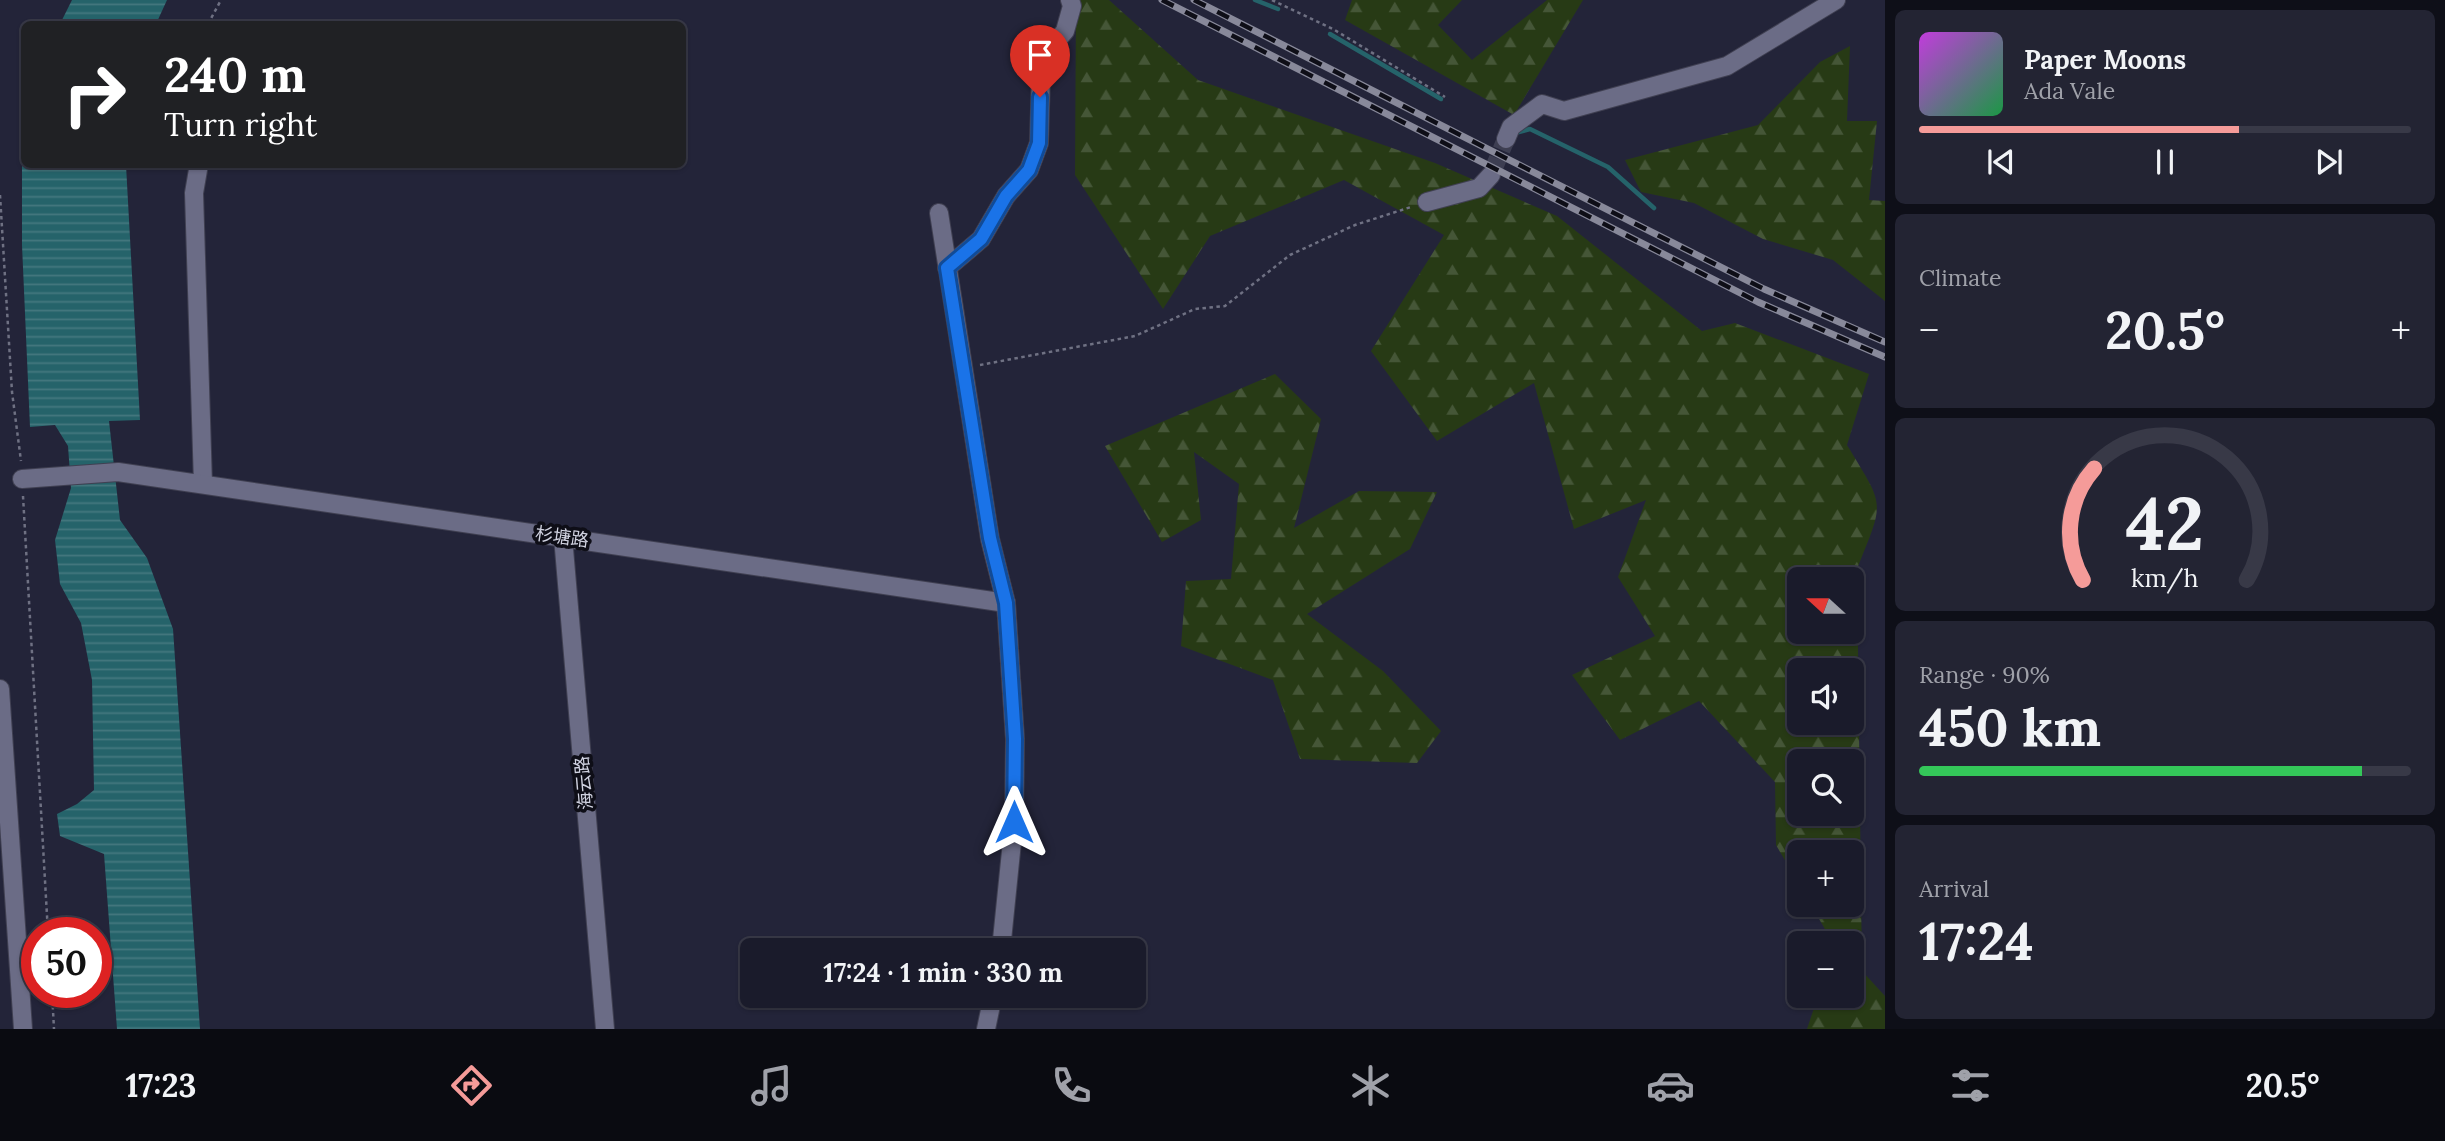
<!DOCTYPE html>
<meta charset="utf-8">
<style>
body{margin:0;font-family:Lora,"Noto Sans SC",serif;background:#232433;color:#f1f3f6;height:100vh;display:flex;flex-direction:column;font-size:26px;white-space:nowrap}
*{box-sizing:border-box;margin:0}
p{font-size:23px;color:#9fa1a9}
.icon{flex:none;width:38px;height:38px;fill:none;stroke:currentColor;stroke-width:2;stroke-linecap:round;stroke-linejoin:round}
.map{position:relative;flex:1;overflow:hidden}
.drawer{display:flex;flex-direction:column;gap:10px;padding:10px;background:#0e0f18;width:560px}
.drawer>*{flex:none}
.hud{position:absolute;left:21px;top:21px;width:665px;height:147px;border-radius:10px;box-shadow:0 2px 5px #0004,0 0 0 2px #383947;background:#202124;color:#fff;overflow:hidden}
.needle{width:46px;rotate:291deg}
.fabs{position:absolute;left:1787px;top:567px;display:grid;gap:14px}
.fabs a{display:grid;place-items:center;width:77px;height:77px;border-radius:10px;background:#1a1b2b;box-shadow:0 2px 5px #0004,0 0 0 2px #383947;font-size:35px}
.speed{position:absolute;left:21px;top:917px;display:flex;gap:14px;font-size:35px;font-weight:700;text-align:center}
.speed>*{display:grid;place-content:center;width:91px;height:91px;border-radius:50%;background:#1a1b2b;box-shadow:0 2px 5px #0004,0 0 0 2px #383947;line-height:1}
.speed .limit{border:10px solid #d22;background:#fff;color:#111}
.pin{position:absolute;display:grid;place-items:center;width:60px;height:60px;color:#fff;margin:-72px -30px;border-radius:50% 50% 50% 0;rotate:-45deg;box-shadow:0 0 7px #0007}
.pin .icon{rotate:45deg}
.me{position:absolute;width:77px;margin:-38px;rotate:0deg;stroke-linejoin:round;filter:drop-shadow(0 0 5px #0008)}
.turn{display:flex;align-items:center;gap:24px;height:147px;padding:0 28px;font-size:32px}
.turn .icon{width:91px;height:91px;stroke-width:2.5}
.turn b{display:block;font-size:49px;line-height:60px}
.big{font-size:52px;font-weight:800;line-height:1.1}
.drawer .widget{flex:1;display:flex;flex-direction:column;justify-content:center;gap:10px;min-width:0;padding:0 24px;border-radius:10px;background:#232433}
.drawer .dial{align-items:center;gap:0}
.dial svg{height:182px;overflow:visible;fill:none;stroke:#383947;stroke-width:7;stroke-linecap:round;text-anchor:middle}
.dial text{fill:#f1f3f6;stroke:none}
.song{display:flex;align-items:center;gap:21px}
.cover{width:84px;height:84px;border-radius:10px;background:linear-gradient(135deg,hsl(290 70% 55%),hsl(140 70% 35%))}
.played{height:7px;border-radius:4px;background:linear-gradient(90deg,#f59b99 65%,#383947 65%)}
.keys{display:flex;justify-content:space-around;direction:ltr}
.heat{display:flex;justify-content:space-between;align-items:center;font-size:38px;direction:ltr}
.charge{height:10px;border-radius:5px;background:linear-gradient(90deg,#34c759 90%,#383947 0)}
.trip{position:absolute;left:740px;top:938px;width:406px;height:70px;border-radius:10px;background:#1a1b2b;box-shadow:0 2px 5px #0004,0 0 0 2px #383947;font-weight:800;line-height:70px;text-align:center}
.tabs{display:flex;height:112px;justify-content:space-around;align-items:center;background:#0a0b11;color:#9fa1a9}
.tabs .icon{width:49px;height:49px}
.tabs .active{color:#f59b99}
.tabs b{font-size:32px;color:#f1f3f6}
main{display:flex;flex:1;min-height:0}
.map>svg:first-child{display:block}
.forest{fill:url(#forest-firs);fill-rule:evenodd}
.water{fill:url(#water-rules)}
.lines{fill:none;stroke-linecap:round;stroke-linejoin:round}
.stream{stroke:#25636a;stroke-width:4.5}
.minor-tunnel{stroke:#3d3e52;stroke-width:18;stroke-dasharray:18 9;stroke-linecap:butt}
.minor-casing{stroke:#404052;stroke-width:20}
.tertiary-casing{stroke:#404052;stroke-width:20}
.secondary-casing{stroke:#404052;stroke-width:20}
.path{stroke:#6f7183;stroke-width:2.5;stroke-dasharray:3.5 3.5;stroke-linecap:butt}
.minor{stroke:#6b6c86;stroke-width:18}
.tertiary{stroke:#6b6c86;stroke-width:18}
.secondary{stroke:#6b6c86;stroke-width:18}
.rail-casing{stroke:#88899a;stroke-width:7}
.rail{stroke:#0e0e17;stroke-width:4.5;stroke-dasharray:13;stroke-linecap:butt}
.route-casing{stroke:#114b97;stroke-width:18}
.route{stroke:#1a73e8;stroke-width:12}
.labels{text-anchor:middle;stroke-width:7;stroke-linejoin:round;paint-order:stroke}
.street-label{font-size:18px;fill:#d1d3e1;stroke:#0e0e17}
</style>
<main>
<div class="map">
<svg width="1885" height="1029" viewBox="0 0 1885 1029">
<defs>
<pattern id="forest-firs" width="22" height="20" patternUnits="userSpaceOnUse" patternTransform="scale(1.75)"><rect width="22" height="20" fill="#273a15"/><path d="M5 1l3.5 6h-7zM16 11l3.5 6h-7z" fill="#455637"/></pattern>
<pattern id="water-rules" width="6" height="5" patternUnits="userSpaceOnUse" patternTransform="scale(1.75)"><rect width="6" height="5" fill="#25636a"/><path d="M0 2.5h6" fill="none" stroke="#44787f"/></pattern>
</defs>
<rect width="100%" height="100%" fill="#232439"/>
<!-- forest -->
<g class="forest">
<path d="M1076,0h33l89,80 237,83 122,53 145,115 33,-8 134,51 -22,71c38,63 38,54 10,124l5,402 23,25v33h-78l11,-33h34v-53h-19l-22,-38h41v-53h-53v32l-23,-39 -1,-63 -76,-81 -79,39 -48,-65 83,-39 -37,-59 28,-77 -72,29 -40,-146 -97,58 -66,-90 73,-116 -100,-55 -134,56 -47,73 -88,-134zM1799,579h53v53h-53zM1799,670h53v53h-53zM1799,761h53v53h-53z"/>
<path d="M1352,0h110l-24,25 34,35 75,-60h36l-69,115 -169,-95z"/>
<path d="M1850,46l-3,75h30l-8,79 16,1v100l-52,-41 -70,-21 -69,-36 -53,-11 -16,-32 133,-35 62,-63z"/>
<path d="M1275,374l46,45 -27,109 65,-37 78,1 -27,57 -103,65 76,57 58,60 -24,32 -117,-4 -27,-79 -92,-34 5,-65 45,-2 8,-95 -45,-32 7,68 -39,22 -57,-96z"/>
</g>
<!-- water -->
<g class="water">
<path d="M72,0h95l-11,24h-96z"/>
<path d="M24,134v30l102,1 14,255 -31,1 11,99 27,38 26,71 27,400h-83l-13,-175 -44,-18 -3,-22 20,-10 17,-14 -2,-110 -11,-57 -21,-39 -5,-44 16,-52 -3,-42 -13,-21 -25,2 -8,-182v-102z"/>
</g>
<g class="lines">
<!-- stream -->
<g class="stream">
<path d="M1255,0l23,9"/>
<path d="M1330,34l111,65"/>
<path d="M1515,133l15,-4 78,38 46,41"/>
</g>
<!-- minor-tunnel -->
<path class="minor-tunnel" d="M1491,175l15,-36"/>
<!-- minor casing -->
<g class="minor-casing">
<g id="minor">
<path d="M1506,139l5,-12 31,-23 22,7 163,-45 109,-66"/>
<path d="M199,164l-5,29 9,291"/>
<path d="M1427,202l52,-14 12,-13"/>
<path d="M947,268l34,-29 25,-43 23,-26 10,-27 2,-69 6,-22 18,-21 7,-25 -2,-6"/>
</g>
</g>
<!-- tertiary casing -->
<g class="tertiary-casing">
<g id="tertiary">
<path d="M22,479l96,-7 888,131"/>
<path d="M563,537l42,492"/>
</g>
</g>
<!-- secondary casing -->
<g class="secondary-casing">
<g id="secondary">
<path d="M939,213l51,326 16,64 9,136 -1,83 -13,128"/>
<path d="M0,689l23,340"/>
<path d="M986,1029l7,-33"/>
</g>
</g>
<!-- path -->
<g class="path">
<path d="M1272,0l61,29 112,68"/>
<path d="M208,24l13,-24"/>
<path d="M0,195l12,197 9,69"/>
<path d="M980,365l155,-29 60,-27 30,-3 65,-51 65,-30 56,-18"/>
<path d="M23,496l25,437"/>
<path d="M52,992l2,37"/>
</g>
<!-- minor -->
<use href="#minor" class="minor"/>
<!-- tertiary -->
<use href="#tertiary" class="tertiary"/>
<!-- secondary -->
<use href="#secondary" class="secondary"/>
<!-- rail casing -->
<g class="rail-casing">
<g id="rail">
<path d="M1162,0l596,302 127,55"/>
<path d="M1194,0l570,289 121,53"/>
</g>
</g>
<!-- rail -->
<use href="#rail" class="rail"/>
</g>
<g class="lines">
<!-- route casing -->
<g class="route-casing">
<path id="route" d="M1014,822l1,-83 -9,-136 -16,-65 -43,-270 34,-29 25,-43 23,-26 10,-27 1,-46"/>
</g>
<!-- route -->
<use href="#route" class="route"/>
</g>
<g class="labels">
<!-- street labels -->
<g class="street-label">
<text transform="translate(562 537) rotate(8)" y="6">杉塘路</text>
<text transform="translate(584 783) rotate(-95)" y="6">海云路</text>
</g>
</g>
</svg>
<div class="fabs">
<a><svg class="needle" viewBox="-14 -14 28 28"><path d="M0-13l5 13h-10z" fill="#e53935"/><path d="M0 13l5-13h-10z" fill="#9fa1a9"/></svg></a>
<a><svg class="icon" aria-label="sound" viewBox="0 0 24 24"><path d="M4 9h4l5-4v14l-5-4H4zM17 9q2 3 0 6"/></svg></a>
<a><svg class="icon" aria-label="search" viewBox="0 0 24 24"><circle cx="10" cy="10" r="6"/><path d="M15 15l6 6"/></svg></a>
<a>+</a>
<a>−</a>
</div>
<div class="speed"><div class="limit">50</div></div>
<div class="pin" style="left:1040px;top:97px;background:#d93025"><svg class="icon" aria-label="arrive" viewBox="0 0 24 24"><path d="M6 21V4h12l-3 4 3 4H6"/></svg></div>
<svg class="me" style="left:1014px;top:822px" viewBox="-20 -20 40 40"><path d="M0-17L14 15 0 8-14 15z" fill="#1a73e8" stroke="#fff" stroke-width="4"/></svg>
<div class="trip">17:24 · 1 min · 330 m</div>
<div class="hud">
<div class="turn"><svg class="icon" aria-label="right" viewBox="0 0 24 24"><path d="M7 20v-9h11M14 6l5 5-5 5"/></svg><div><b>240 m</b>Turn right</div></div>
</div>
</div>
<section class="drawer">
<div class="widget">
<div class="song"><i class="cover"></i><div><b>Paper Moons</b><p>Ada Vale</p></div></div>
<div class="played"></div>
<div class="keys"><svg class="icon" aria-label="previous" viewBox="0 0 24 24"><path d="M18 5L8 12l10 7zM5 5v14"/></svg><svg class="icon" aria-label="pause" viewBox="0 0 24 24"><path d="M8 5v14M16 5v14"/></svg><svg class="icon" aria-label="next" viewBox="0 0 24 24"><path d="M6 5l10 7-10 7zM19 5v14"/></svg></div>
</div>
<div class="widget"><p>Climate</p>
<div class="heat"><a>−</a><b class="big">20.5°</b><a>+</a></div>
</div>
<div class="widget dial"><svg viewBox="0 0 100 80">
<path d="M14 69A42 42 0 1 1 86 69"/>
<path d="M14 69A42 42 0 0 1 19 20" stroke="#f59b99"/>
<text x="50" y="56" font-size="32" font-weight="700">42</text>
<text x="50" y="72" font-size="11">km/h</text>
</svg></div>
<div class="widget"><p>Range · 90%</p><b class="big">450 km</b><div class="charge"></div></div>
<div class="widget"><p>Arrival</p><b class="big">17:24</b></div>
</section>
</main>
<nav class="tabs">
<b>17:23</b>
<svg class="icon active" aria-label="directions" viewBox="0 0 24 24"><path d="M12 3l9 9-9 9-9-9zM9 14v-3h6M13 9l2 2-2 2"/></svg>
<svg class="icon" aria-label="music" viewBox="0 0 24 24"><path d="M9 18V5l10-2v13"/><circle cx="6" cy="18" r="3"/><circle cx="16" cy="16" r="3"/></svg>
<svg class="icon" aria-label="phone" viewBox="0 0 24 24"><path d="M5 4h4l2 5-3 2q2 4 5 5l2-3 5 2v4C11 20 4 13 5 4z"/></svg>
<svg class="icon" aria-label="climate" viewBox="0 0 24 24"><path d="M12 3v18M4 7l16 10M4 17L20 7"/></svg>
<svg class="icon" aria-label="car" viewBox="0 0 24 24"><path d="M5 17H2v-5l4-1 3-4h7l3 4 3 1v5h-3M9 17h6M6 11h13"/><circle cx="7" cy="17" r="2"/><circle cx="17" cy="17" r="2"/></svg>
<svg class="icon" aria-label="filters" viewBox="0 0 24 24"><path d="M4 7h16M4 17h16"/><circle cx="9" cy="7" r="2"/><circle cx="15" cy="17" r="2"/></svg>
<b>20.5°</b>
</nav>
